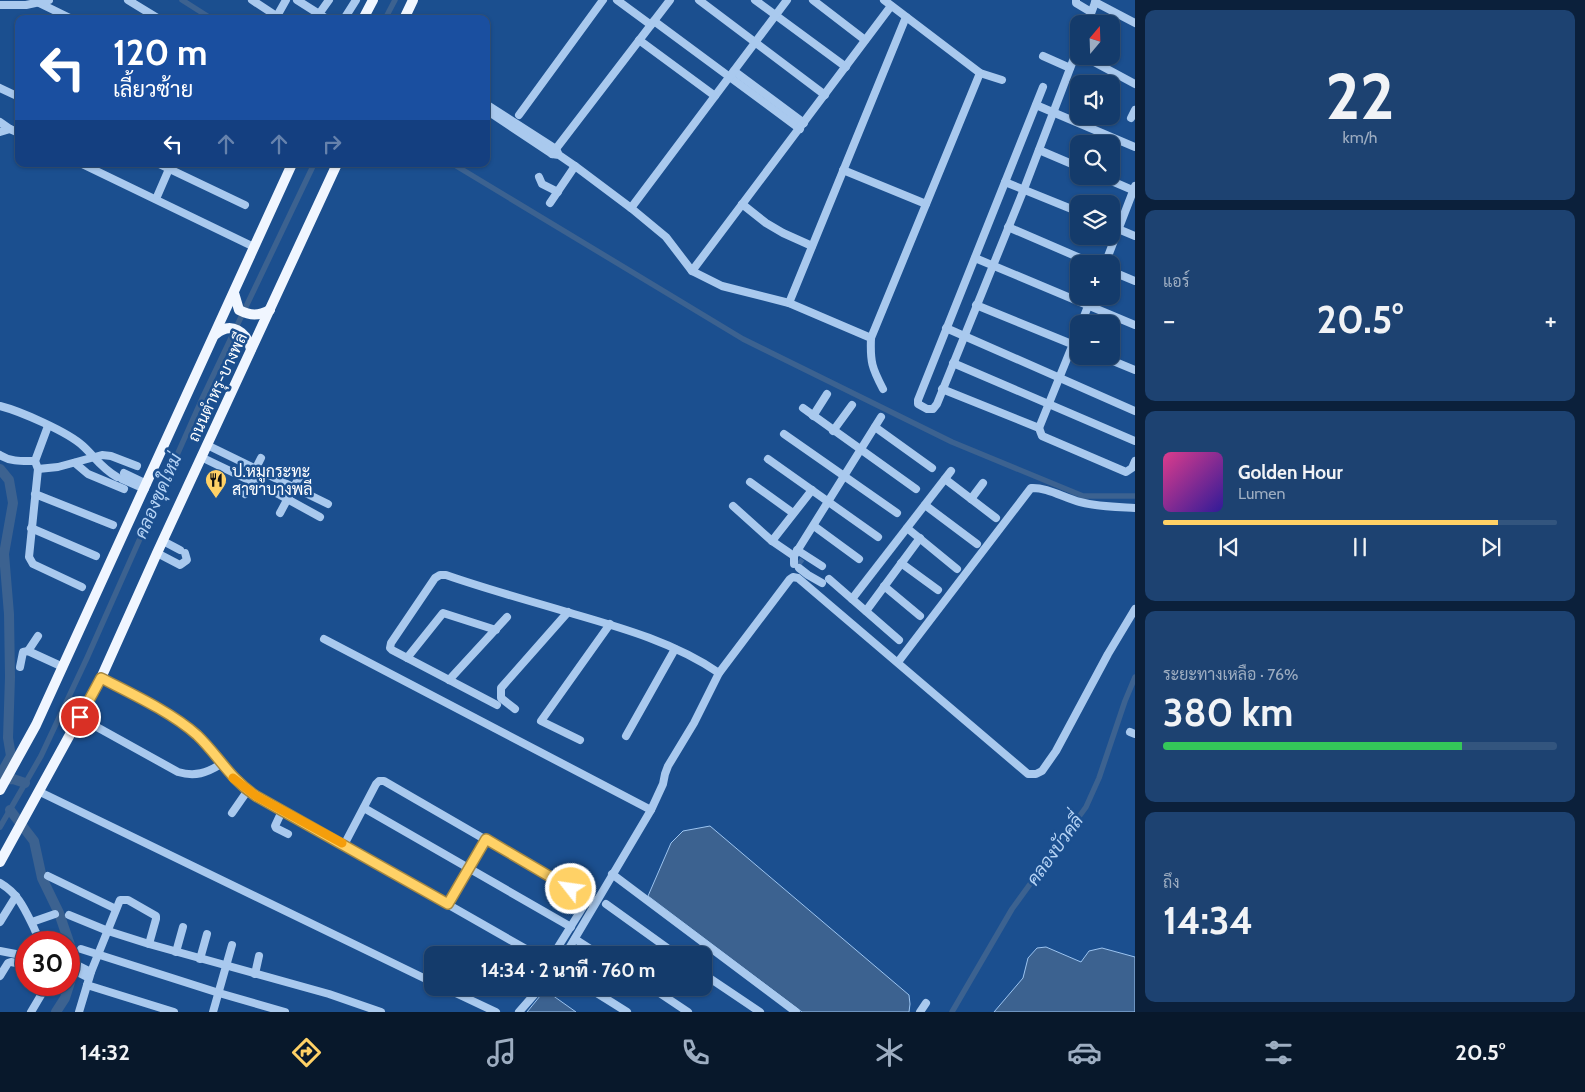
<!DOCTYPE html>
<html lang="th">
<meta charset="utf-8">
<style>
body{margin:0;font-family:Cabin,Sarabun,sans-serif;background:#1d4271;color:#f1f3f6;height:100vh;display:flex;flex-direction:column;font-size:19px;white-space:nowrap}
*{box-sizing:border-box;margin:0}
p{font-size:16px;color:#9dadc1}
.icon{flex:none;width:28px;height:28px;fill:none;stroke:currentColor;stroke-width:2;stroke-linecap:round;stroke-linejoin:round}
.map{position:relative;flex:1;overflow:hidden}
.drawer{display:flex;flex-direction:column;gap:10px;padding:10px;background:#0b203b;width:450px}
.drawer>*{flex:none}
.guide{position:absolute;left:15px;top:15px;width:475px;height:152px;border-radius:10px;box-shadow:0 1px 4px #0004,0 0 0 1px #33557e;background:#1a4fa0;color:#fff;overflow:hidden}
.needle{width:32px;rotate:19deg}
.fabs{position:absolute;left:1070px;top:15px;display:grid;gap:10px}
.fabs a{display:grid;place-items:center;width:50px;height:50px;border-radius:10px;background:#143b6b;box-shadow:0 1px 4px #0004,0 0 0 1px #33557e;font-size:25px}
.speed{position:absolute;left:15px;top:931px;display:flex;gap:10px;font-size:25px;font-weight:700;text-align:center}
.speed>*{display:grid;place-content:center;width:65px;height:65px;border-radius:50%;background:#143b6b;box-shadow:0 1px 4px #0004,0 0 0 1px #33557e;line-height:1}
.speed .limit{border:8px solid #d22;background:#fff;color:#111}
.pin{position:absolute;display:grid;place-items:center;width:42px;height:42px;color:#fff;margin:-21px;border:2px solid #fff;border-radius:50%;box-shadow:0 1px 5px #0007}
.me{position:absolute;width:55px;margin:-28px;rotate:300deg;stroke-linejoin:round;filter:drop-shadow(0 0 4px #0008)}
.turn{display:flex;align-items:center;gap:18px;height:105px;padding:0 15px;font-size:22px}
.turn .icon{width:65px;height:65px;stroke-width:2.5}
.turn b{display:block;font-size:35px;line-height:42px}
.lanes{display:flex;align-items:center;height:48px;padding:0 15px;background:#0003;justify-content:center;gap:25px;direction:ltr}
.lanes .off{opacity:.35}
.big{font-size:38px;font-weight:800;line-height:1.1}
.drawer .widget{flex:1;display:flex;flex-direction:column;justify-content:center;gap:8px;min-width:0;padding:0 18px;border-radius:10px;background:#1d4271}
.drawer .dial{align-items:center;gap:0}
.dial b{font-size:65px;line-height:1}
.song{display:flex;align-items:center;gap:15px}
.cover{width:60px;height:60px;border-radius:8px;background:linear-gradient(135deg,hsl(330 70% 55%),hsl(250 70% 35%))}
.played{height:5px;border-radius:2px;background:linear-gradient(90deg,#ffd166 85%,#33557e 85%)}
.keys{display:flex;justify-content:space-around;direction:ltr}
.heat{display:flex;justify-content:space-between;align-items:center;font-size:28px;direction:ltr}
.charge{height:8px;border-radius:4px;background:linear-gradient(90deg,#34c759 76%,#33557e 0)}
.trip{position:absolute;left:424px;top:946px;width:288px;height:50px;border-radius:10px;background:#143b6b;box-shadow:0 1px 4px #0004,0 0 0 1px #33557e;font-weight:800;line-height:50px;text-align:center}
.menu{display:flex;height:80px;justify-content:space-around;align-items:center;background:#08182b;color:#9dadc1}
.menu .icon{width:35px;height:35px}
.menu .current{color:#ffd166}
.menu b{font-size:22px;color:#f1f3f6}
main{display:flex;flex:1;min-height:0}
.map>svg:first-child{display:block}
.water{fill:#3c6290;stroke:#9cc4f0}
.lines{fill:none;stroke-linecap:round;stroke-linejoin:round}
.canal{stroke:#3c6290;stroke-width:5.5}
.river{stroke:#3c6290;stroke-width:10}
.minor-tunnel{stroke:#3d69a0;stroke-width:8;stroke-dasharray:8 4;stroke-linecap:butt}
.minor{stroke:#a9c9ee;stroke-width:8}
.major{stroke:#f0f6ff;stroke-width:10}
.route-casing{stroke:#a68842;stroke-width:12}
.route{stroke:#ffd166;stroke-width:9}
.slow{stroke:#f59e0b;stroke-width:9}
.labels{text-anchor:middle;stroke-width:5;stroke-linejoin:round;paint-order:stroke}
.street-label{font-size:16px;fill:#fff;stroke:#1b4f8f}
.poi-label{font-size:16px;fill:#fff;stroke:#1b4f8f;text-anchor:start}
.water-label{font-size:18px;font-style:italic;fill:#b5d3f5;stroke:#1b4f8f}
</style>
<main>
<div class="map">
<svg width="1135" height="1012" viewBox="0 0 1135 1012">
<rect width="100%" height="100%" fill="#1b4f8f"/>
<!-- water -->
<g class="water">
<path d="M710,826l199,169 1,9 -1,8h-107l-154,-116 23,-53 12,-12z"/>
<path d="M1046,947l35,15 8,-11 13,-3 33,9v55h-141l29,-34 5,-20 9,-10z"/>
<path d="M545,990l31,22h-49z"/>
</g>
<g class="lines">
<!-- canal -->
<g class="canal">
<path d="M182,0l30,19"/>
<path d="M385,19l10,-19"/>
<path d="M453,164l290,175 209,103 131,54h52"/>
<path d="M0,827l41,-71 46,-98 114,-257 113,-237"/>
<path d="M952,1012l60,-103 74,-102 13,-29 26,-77 10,-24"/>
</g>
<!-- river -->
<g class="river">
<path d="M0,469l9,11 4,23 -9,51 5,60 1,63 -2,61 3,18 -11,20"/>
<path d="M0,780l13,-1 12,4"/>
<path d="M10,810l24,31 8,37 17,35 11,32 2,31 -7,22 -9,14"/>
</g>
<!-- minor-tunnel -->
<path class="minor-tunnel" d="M798,561l4,3"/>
<!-- minor -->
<g class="minor">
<path d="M128,0l31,19"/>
<path d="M252,0l29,19"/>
<path d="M297,0l30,19"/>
<path d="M617,0l34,25"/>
<path d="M699,0l126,95"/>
<path d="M755,0l91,67"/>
<path d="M813,0l52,40"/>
<path d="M884,0l96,73 22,7"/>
<path d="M1076,0v3l15,9"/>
<path d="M1095,2l40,21"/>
<path d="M39,3l33,16"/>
<path d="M0,5h26l23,-5"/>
<path d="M319,14l10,-14"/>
<path d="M277,16l9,-16"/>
<path d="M344,19l12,-19"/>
<path d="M654,21l146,108"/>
<path d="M1087,24l9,-24"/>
<path d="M639,40l76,56"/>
<path d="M1043,56l27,12"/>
<path d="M1083,56l52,28"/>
<path d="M734,71l70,52"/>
<path d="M1043,87l-125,313v4l9,5h6l4,-5 87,-215 55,-144"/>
<path d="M0,88l19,9"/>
<path d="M486,104l70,45 2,4"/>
<path d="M1036,105l99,42"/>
<path d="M486,110l66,44 7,1 16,11 56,42 35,29 26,34 30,15 67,17 82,35c-1,24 1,30 12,51"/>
<path d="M519,115l84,-115"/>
<path d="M1131,118l4,-8"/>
<path d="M0,122l10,7"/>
<path d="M0,132l10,-3 9,4"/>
<path d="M1039,150l40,17"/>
<path d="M552,154l118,-154"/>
<path d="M82,164l172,83"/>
<path d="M159,164l86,41"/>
<path d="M843,170l83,34"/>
<path d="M1100,176l35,15"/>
<path d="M539,177l3,7 16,8"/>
<path d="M1005,182l74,30"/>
<path d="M156,199l13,-30"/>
<path d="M550,203l25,-37"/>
<path d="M742,204l24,19 17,10 29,13"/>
<path d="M631,208l156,-208"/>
<path d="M1111,226l24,10"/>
<path d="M1008,227l86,37"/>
<path d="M975,258l160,67"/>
<path d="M1105,264l30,-78"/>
<path d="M692,271l199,-265"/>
<path d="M1111,271l24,10"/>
<path d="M789,303l117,-286"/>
<path d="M976,305l103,42"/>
<path d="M1081,324l11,-28"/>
<path d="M946,328l189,83"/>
<path d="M871,338l109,-265"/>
<path d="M1101,356l34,14"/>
<path d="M953,363l182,78"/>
<path d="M942,389l97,39 3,8 84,36 6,-4 3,-7"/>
<path d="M0,406c20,5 68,26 83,40 12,11 18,22 34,31"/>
<path d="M803,408l113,81"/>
<path d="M813,416l14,-22"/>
<path d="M875,427l57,41"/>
<path d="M1039,428l40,-99"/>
<path d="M833,431l19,-26"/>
<path d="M784,434l113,79"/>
<path d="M207,445l121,59"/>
<path d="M0,455c11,7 22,6 35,6l3,8 -9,88 4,7 49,23"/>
<path d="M201,457l79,38 40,22"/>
<path d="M768,459l110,78"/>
<path d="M35,461l13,-35"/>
<path d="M75,463l13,11 36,15"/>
<path d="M256,468l5,-10"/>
<path d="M38,469l20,-2 44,-12 9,1 26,10"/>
<path d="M124,473l23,11"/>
<path d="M122,479l23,10"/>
<path d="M945,479l51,39"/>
<path d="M750,482l43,31"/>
<path d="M35,494l78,31"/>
<path d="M245,494l6,-13"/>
<path d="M971,499l12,-16"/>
<path d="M925,505l52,39"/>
<path d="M733,506l39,35 22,15"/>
<path d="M280,513l22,-41"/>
<path d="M814,526l45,33"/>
<path d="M31,528l65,28"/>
<path d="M907,528l50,41"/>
<path d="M163,541l17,9"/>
<path d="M772,541l40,-51"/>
<path d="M797,550l25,16"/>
<path d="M157,553l23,12 7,-5 -2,-7"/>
<path d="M901,563l37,27"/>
<path d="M794,564v-8l87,-139"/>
<path d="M799,568l9,7 14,8"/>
<path d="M829,579l70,61"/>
<path d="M884,586l36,30"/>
<path d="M852,599l99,-128"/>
<path d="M866,611l54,-73"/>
<path d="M324,639l327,171"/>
<path d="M28,651l35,16"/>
<path d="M407,658l36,-45 53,17"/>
<path d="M898,662l133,-174c16,-1 33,10 49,14 19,5 36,5 55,6"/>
<path d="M20,667l3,-15 5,-1 10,-15"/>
<path d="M101,678l33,17 52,30 20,19 28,35 22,16 277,158 11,2"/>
<path d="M449,680l58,-63"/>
<path d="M497,705l-105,-55 -2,-2 1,-5 44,-65 5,-3h6c40,14 81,25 121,37 52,15 107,30 152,61"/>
<path d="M515,709l-14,-11v-10l67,-76"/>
<path d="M95,726l83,46c17,5 29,1 43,-8"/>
<path d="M1130,732l5,2"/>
<path d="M626,736l49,-87"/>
<path d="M580,740l-39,-19 69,-97"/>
<path d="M40,792l392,190"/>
<path d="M364,808l207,119"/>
<path d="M282,811l-7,15 1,2 12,6"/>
<path d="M232,813l16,-23"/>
<path d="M344,845l32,-61 3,-3h5l204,118 -35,56"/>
<path d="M612,874l184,138"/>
<path d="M48,876l68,33"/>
<path d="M0,883c19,11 25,27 34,45 2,6 5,8 7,14"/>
<path d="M448,903l38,-64"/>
<path d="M606,904l71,51"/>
<path d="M69,915l39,16 41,13 180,50 52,18"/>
<path d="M0,922l16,-26"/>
<path d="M32,922l23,-8"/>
<path d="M575,939l25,16"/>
<path d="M81,949l138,44 66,19"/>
<path d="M0,951l26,5"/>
<path d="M176,952l7,-25"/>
<path d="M565,955l86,-145 12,-26 2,-10 3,-8 26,-43 25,-50 71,-94 3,-2 5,1 230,196h8l6,-3 14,-20 52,-97 27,-45"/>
<path d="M200,959l7,-25"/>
<path d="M69,961l22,11"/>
<path d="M69,968l20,10"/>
<path d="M702,973l58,39"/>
<path d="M255,974l4,-18"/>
<path d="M0,976l8,-13 3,-1 15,3"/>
<path d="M87,985l87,27"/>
<path d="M445,988l51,24"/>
<path d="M580,988l12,2 35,22"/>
<path d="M652,988l36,24"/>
<path d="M31,1012l16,-27"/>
<path d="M79,1012l12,-40 29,-72h8l28,16v3l-7,25"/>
<path d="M213,1012l19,-67"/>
<path d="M519,1012l21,-24"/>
<path d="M920,1012l6,-9"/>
</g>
<!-- major -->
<g class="major">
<path d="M363,19l10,-19"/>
<path d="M404,19l9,-19"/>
<path d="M234,293l5,17c12,6 19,6 31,0"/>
<path d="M216,334c15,-13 31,-2 35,15"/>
<path d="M0,790l36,-65 256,-561"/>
<path d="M0,862l101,-184 56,-125 180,-389"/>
</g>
</g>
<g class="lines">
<!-- route casing -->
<g class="route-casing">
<path id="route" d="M80,717l21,-39c31,16 70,34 96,57 22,21 32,43 59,61l192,108 38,-65 85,50"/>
</g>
<!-- route -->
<use href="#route" class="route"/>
<!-- slow -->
<path class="slow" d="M233,778l23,18 86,47"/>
</g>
<!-- icons -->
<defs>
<g id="restaurant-pin" transform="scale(1.125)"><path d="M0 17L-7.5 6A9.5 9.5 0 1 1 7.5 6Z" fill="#ffd166" stroke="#1b4f8f"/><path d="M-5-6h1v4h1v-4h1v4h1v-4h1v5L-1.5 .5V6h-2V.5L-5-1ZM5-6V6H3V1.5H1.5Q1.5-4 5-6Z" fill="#111"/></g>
</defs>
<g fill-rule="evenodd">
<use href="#restaurant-pin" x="216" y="480"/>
</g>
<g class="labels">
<!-- street labels -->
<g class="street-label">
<text transform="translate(217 387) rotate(-65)" y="6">ถนนตำหรุ-บางพลี</text>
</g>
<!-- poi labels -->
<g class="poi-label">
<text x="232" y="477">ป.หมูกระทะ<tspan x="232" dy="18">สาขาบางพลี</tspan></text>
</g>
<!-- water labels -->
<g class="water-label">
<text transform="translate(158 496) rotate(-66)" y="6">คลองขุดใหม่</text>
<text transform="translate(1055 850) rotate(-54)" y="6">คลองบัวคลี่</text>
</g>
</g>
</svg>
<div class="fabs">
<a><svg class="needle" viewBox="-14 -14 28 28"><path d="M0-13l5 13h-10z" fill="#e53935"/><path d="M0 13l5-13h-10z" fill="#9dadc1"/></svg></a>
<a><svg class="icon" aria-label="sound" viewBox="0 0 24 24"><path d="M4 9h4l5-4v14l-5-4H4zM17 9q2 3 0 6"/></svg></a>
<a><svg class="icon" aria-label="search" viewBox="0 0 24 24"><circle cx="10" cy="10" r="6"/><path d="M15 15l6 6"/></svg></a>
<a><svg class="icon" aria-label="layers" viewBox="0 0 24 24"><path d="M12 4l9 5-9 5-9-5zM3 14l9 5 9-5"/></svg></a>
<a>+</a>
<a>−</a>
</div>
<div class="speed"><div class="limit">30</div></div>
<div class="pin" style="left:80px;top:717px;background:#d93025"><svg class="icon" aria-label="arrive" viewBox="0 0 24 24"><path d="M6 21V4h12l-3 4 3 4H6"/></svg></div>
<svg class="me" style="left:571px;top:889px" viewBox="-20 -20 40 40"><circle r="17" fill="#ffd166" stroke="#fff" stroke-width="3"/><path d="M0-11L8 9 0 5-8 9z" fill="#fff"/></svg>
<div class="trip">14:34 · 2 นาที · 760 m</div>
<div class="guide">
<div class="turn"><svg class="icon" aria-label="left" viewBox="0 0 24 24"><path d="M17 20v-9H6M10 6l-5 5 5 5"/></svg><div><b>120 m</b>เลี้ยวซ้าย</div></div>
<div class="lanes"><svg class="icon" aria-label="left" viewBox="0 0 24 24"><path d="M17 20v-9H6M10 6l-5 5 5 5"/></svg><svg class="icon off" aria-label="ahead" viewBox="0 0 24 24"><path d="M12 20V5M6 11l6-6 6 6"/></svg><svg class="icon off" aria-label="ahead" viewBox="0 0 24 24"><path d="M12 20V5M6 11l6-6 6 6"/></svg><svg class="icon off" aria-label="right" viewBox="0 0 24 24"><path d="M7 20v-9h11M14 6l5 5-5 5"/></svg></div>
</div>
</div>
<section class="drawer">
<div class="widget dial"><b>22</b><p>km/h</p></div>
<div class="widget"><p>แอร์</p>
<div class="heat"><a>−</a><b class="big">20.5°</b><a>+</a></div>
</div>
<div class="widget">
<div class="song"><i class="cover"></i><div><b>Golden Hour</b><p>Lumen</p></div></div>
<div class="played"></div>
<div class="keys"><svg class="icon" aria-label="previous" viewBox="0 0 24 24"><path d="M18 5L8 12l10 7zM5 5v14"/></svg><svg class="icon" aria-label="pause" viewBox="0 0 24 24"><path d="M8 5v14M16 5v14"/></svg><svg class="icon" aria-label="next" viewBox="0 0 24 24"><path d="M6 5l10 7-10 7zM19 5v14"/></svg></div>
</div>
<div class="widget"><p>ระยะทางเหลือ · 76%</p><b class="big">380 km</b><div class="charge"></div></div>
<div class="widget"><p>ถึง</p><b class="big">14:34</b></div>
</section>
</main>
<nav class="menu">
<b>14:32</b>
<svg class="icon current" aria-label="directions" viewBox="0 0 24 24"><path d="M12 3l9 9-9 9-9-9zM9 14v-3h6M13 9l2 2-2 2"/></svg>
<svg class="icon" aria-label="music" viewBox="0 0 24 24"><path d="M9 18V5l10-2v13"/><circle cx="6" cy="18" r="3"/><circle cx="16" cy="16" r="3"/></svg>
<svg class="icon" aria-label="phone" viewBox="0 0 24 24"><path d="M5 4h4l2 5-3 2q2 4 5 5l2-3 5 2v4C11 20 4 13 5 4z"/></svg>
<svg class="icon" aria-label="climate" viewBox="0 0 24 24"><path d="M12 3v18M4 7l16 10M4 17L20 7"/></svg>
<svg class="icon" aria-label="car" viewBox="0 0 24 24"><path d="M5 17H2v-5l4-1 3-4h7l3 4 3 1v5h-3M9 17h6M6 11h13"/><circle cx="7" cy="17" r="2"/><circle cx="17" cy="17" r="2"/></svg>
<svg class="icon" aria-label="filters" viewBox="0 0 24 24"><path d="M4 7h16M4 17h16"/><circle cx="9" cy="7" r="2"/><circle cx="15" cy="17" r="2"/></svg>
<b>20.5°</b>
</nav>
